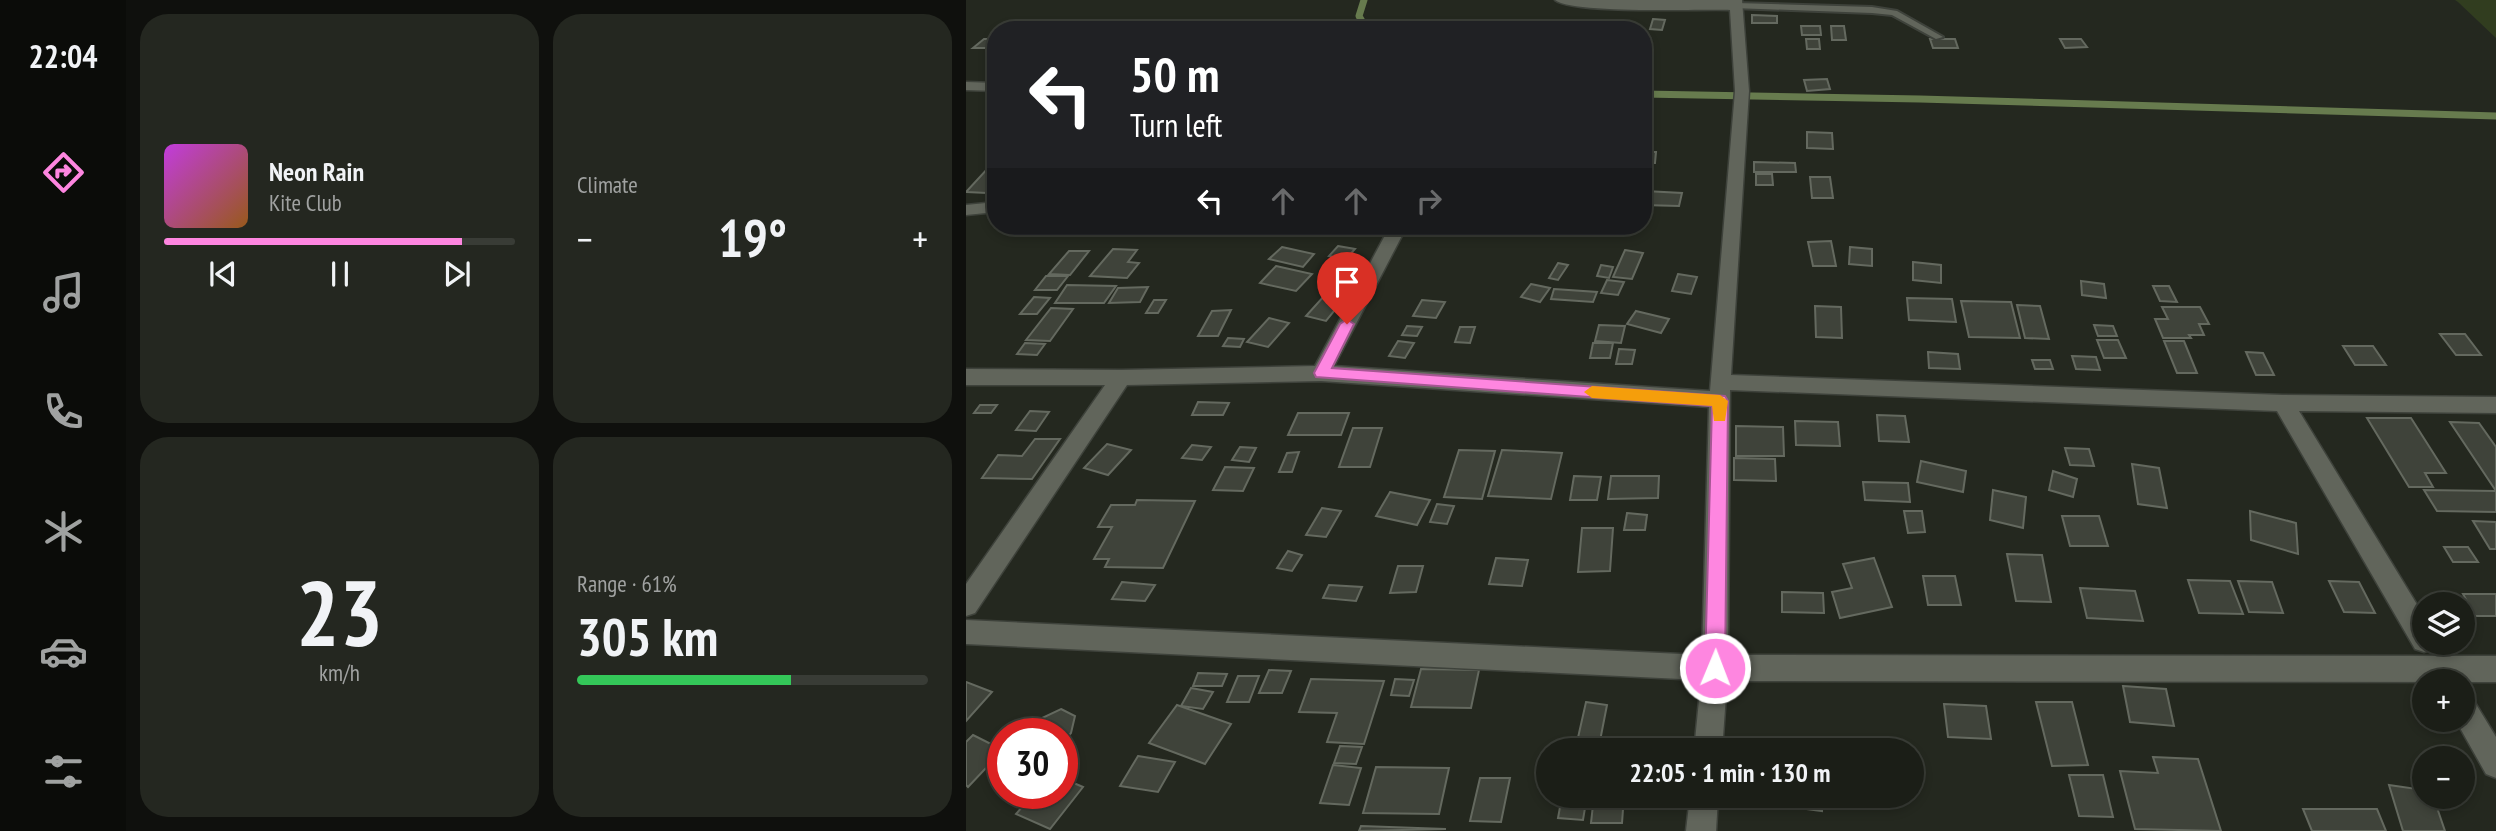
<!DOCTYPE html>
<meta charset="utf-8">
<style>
body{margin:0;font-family:"PT Sans Narrow",sans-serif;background:#242720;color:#f1f3f6;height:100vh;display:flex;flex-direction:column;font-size:26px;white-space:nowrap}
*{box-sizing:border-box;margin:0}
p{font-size:23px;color:#a0a2a1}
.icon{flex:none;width:38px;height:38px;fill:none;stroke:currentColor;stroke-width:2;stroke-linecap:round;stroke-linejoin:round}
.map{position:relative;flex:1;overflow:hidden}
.drawer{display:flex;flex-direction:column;gap:14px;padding:14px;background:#0f100d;width:840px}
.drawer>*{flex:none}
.banner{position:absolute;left:21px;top:21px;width:665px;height:214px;border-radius:28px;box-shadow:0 4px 10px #0003,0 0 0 2px #393c36;background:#202124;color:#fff;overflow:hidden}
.buttons{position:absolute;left:1446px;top:592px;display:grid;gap:14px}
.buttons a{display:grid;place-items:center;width:63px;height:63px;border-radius:50%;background:#1b1e17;box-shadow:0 4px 10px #0003,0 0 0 2px #393c36;font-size:35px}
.speed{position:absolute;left:21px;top:718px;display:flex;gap:14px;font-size:35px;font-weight:700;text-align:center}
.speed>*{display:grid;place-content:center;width:91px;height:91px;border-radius:50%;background:#1b1e17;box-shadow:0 4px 10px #0003,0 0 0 2px #393c36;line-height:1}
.speed .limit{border:10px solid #d22;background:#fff;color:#111}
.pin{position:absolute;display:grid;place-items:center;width:60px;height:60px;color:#fff;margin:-72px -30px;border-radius:50% 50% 50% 0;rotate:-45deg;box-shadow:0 0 7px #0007}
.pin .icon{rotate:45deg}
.me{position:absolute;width:77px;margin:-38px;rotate:1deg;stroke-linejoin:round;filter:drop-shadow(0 0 5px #0008)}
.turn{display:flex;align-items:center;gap:24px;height:147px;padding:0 28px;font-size:32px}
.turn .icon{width:91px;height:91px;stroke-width:2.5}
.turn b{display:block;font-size:49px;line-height:60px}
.lanes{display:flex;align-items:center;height:66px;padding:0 28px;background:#0003;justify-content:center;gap:35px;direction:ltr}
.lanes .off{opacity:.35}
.big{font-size:52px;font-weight:700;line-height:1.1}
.drawer .widget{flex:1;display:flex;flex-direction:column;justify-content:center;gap:10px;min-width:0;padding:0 24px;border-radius:28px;background:#242720}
.drawer .dial{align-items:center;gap:0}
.dial b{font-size:91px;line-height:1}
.song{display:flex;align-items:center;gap:21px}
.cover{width:84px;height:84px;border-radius:10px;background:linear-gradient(135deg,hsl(290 70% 55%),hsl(30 70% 35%))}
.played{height:7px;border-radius:4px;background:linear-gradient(90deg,#fe86e0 85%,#393c36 85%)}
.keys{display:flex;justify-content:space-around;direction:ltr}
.heat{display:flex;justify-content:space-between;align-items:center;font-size:38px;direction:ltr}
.charge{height:10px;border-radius:5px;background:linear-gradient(90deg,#34c759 61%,#393c36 0)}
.drawer .tiles{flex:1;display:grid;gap:14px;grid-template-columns:repeat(2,1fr)}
.trip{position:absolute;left:570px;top:738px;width:388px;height:70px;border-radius:35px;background:#1b1e17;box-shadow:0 4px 10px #0003,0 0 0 2px #393c36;font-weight:700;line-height:70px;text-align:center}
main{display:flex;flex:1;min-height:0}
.tabs{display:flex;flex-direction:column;width:126px;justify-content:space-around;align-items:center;background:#0b0c09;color:#a0a2a1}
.tabs .icon{width:49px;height:49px}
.tabs .current{color:#fe86e0}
.tabs b{font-size:32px;color:#f1f3f6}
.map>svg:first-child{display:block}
.green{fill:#313d1f}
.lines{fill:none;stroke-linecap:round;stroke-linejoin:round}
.stream{stroke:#677b4e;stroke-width:7}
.building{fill:#3f433a;stroke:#64695f;stroke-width:2}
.lane-casing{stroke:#3e423b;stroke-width:4}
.street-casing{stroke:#3e423b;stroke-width:3}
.lane{fill:#61655b;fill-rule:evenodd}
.street{fill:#61655b;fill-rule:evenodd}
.route{fill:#fe86e0;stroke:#a55792;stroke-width:2}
.slow{fill:#f59e0b}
</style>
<main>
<nav class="tabs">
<b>22:04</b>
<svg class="icon current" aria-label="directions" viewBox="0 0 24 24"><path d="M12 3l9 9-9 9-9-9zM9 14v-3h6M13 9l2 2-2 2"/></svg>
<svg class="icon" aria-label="music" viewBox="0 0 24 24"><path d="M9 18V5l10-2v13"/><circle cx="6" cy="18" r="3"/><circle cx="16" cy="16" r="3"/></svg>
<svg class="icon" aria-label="phone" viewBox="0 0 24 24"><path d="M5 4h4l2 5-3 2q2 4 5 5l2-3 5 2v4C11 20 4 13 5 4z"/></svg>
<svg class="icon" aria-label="climate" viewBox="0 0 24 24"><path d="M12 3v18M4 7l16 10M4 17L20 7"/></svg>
<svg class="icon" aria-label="car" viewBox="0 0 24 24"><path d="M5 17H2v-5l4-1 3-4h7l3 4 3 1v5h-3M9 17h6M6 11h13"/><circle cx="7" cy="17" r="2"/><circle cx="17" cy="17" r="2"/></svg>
<svg class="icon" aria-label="filters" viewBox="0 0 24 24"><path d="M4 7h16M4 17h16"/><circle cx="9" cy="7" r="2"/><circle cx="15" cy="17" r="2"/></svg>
</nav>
<section class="drawer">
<div class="tiles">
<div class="widget">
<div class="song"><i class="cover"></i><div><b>Neon Rain</b><p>Kite Club</p></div></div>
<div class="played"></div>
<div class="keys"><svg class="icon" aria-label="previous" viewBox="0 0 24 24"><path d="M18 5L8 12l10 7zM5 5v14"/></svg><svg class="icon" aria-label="pause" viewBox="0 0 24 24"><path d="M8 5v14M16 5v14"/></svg><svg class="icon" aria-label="next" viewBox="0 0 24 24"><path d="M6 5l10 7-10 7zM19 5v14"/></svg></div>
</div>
<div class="widget"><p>Climate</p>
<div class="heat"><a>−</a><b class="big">19°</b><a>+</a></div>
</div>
<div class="widget dial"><b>23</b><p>km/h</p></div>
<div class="widget"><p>Range · 61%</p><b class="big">305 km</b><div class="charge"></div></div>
</div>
</section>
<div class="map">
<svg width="1530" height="831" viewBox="0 0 1530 831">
<rect width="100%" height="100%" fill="#24281f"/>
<!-- green -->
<path class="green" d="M1489,0h41v38l-38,-36z"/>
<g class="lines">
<!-- stream -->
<g class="stream">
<path d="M398,0l-5,16 8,14"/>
<path d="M677,94l277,5 576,17"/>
</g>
</g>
<!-- building -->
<g class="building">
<path d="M786,15l25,1v7h-25z"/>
<path d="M687,19l12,1 -3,10 -12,-1z"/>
<path d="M835,26h19l1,9h-19z"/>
<path d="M865,26h13l2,14h-14z"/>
<path d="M18,39h12v9h-23z"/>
<path d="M840,39h13l1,10h-13z"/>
<path d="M964,39h25l3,9h-25z"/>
<path d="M1094,39h21l6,8 -22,1z"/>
<path d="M861,79l3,10 -23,2 -3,-11z"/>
<path d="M841,132l25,1 1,16 -26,-1z"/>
<path d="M677,152h13l-1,11h-12z"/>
<path d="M788,162l41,1 1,9h-42z"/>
<path d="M23,167l7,1v16l-9,9 -21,-1z"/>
<path d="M790,174h16l1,11h-17z"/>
<path d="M844,177h20l3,21h-21z"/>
<path d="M679,191l37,2 -3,13 -36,-1z"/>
<path d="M865,241l5,25h-23l-5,-24z"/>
<path d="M372,246l17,3 -9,10 -17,-3z"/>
<path d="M316,247l32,7 -11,13 -34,-8z"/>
<path d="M884,247l22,2v17l-23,-2z"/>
<path d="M147,249l24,1 -9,12 11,1 -12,15 -37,-2z"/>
<path d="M659,250l18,3 -11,26 -19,-2z"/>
<path d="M103,251h20l-19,24 -21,-1z"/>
<path d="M947,262l28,3v18l-28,-3z"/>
<path d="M592,263l10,2 -10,15 -9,-2z"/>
<path d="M635,265l12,2 -4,11 -12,-2z"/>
<path d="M310,266l36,8 -16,17 -36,-8z"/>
<path d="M712,274l19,3 -6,17 -19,-3z"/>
<path d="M80,276h22l-11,14h-22z"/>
<path d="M641,280l17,2 -6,13 -17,-2z"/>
<path d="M1115,281l23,3 2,14 -24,-3z"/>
<path d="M565,284l19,4 -10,14 -19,-5z"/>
<path d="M101,285l49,1 -12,17h-49z"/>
<path d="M1187,286h16l8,16 -17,-1z"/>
<path d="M182,287l-8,15 -31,1 9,-15z"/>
<path d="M588,289l43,3 -4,10 -42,-3z"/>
<path d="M358,296l19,4 -17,21 -20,-5z"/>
<path d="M68,297l16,1 -13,16h-17z"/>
<path d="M941,298l45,1 4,23 -47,-2z"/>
<path d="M188,300h12l-8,13h-12z"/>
<path d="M456,300l23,2 -9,16 -23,-2z"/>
<path d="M995,301l50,1 9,36 -51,-1z"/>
<path d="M1051,305l23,1 9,33 -24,-1z"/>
<path d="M849,306l26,1 1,31 -26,-1z"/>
<path d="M1196,307h38l9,17h-10l5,11h-15l2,3h-28l-8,-19h13z"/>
<path d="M85,308l22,1 -23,32 -24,-1z"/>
<path d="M265,310l-13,26h-20l14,-25z"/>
<path d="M670,311l33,8 -8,14 -34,-9z"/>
<path d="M303,318l20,5 -21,24 -21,-5z"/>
<path d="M633,325l26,1 -4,17 -26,-2z"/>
<path d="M1128,325l19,1 4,10h-19z"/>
<path d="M441,326l15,1 -5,9 -15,-1z"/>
<path d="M494,327h15l-5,16 -15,-1z"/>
<path d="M1474,334h25l16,21h-25z"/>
<path d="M262,338l16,1 -4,8 -17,-1z"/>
<path d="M1131,340h21l8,18h-22z"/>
<path d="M432,341l16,2 -9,15 -16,-2z"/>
<path d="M1198,341h20l13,32h-20z"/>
<path d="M59,343l20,1 -8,11 -20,-1z"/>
<path d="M627,343h20l-3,15h-20z"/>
<path d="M1377,346h30l13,19h-31z"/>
<path d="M653,349l16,1 -3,14h-16z"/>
<path d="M962,352l30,2 2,15 -31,-1z"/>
<path d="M1280,352l17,1 11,22h-18z"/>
<path d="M1106,356l24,1 4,13 -24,-1z"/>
<path d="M1066,360h18l3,9h-18z"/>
<path d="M232,402l31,1 -6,12h-31z"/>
<path d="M14,405h17l-6,8h-17z"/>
<path d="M64,411l19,1 -13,19 -20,-1z"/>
<path d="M332,413h51l-8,22h-53z"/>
<path d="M911,415l28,1 4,26 -30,-1z"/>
<path d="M1401,418h44l35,55h-21l8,14h-24z"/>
<path d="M829,421l43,1 2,24 -44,-1z"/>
<path d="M1484,422l29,1 17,24v65l-59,-1 -13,-21 72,1z"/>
<path d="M770,426l47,1 1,29h-48z"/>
<path d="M387,428h29l-12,39h-31z"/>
<path d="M69,439h25l-28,40 -50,-1 16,-23 24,1z"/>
<path d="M141,444l24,6 -23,25 -24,-7z"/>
<path d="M226,445l19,2 -9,13 -20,-2z"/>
<path d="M274,447l16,1 -7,14 -17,-2z"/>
<path d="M1099,448l24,1 5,17 -24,-1z"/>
<path d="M493,450l36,1 -13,48 -38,-2z"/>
<path d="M536,450l60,3 -11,46 -63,-3z"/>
<path d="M333,452l-7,20h-13l8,-19z"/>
<path d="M768,458l41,1 1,22 -42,-1z"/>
<path d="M955,461l45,10 -3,21 -46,-10z"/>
<path d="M1166,464l27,4 8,40 -29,-4z"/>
<path d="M259,467l29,1 -11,23 -30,-1z"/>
<path d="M1087,471l24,8 -4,18 -24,-7z"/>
<path d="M608,476l27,1 -4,23h-27z"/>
<path d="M645,476h48l-1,22 -50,1z"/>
<path d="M897,482l45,1 2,19 -45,-2z"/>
<path d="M1027,490l33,7 -3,31 -33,-8z"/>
<path d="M424,492l40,8 -13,25 -41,-9z"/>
<path d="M171,500l58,1 -32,67 -58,-1 4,-8h-15l18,-32h-14l13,-22h24z"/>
<path d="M471,504l17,2 -7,18 -17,-2z"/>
<path d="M356,508l19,3 -15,26 -20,-2z"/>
<path d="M938,511h18l3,21 -17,1z"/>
<path d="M1284,511l46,12 2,31 -47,-14z"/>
<path d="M661,513l20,2 -2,15h-21z"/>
<path d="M1096,516h37l9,30h-38z"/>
<path d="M1507,521l23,1v27h-6z"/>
<path d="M616,528h31l-3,43 -32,1z"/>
<path d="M1478,547h24l10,15h-25z"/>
<path d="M322,551l14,4 -10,16 -15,-3z"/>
<path d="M1041,554l35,1 9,47 -35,-1z"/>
<path d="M530,558l32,2 -6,26 -33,-2z"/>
<path d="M908,558l18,49 -52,11 -8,-26 20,-4 -9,-24z"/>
<path d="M432,566h25l-7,26 -26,1z"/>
<path d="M957,576h32l6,29h-33z"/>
<path d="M1222,580l42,1 13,33 -44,-1z"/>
<path d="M1272,581l34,1 11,31 -34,-1z"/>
<path d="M1363,581l30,1 16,31 -31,-1z"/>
<path d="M156,582l33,3 -10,16 -33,-2z"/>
<path d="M363,585l33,2 -6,14 -33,-3z"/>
<path d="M1114,588l55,3 8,30 -56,-3z"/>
<path d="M816,592l41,1 1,20 -42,-1z"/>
<path d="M1497,594h33v22h-21z"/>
<path d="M455,669l58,1 -8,38 -60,-1z"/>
<path d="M303,670l22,1 -9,22h-23z"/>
<path d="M232,673l29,1 -5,12h-29z"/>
<path d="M272,676h21l-10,26h-22z"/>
<path d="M345,679l73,2 -20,63 -37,-2 10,-29 -38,-1z"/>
<path d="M429,679l19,1 -5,16 -18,-1z"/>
<path d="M0,682l26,10 -26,29z"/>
<path d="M1157,686l43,3 8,37 -44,-4z"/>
<path d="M225,688l22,4 -10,17 -22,-3z"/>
<path d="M620,702l21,3 -9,46h-23z"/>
<path d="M1070,702h36l16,63 -36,1z"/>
<path d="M978,704l42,2 5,33 -43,-2z"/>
<path d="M211,705l54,19 -26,40 -56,-21z"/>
<path d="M95,709l14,7 -4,17 -8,9 -1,-9h-31l11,-15z"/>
<path d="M7,735l30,15 -35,37 -2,-2v-43z"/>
<path d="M374,746l22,1 -6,17 -22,-1z"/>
<path d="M172,756l37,6 -17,30 -38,-6z"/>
<path d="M1187,757l45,2 23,72 -86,-2 -15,-58 38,2z"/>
<path d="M367,765l28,3 -12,37 -29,-2z"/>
<path d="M410,767l73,1 -10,46 -76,-1z"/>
<path d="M1103,775h34l10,42 -34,-1z"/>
<path d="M96,778l21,9 -33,42 -34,-15 18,-21h28z"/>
<path d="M514,778h30l-9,44 -31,-1z"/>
<path d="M1423,785l35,5v6h9l12,35h-42z"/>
<path d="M596,796h25l-4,24 -25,-2z"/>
<path d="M628,796h30l-2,27h-31z"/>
<path d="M818,796h38v15l-39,-5z"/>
<path d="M1337,809h74l9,22h-74z"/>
<path d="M395,826l85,3 -87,2z"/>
</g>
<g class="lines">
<!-- lane casing -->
<g class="lane-casing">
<path id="lane" d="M770,3l136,4 25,4 46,26 -7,2 -44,-24 -20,-2 -139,-5v-4z"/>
</g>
<!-- street casing -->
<g class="street-casing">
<g id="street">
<path d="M589,0h187l7,91 -18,284 552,20 213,2v16l-197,-2 125,205v26h12l-3,7 -9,3 -9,-3 -138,-238 -547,-21 -2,265 768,1v26l-769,-1 -5,70h-28l7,-71 -735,-36v-24l736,35 7,-248 -388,-26 -194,4 -152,228 -9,3v-32l139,-199h-139v-16l155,1 194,-4 75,-140h17l-73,140 376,25 25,-300 -5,-81c-30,-1 -158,4 -175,-10z"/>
<path d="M0,82l30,1v8l-30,-1z"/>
<path d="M30,202v10l-30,3v-10z"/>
<path d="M1496,692l9,4 25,41v41l-10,-4 -31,-55h7z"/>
<path d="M724,796h28l-2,35h-30z"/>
</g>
</g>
<!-- lane -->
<use href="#lane" class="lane"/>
<!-- street -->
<use href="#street" class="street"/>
</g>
<!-- route -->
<path class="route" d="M381,319l7,5 -22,44 393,28 3,5 -3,267 -3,7 -7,3 -7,-3 -3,-7 7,-262 -396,-29 -2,-4 26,-49z"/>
<!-- slow -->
<path class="slow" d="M626,386l128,9 8,6 -3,20h-11l-2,-15 -120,-8 -8,-6z"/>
</svg>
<div class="buttons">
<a><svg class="icon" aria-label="layers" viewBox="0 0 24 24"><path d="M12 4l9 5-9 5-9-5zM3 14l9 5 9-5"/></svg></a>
<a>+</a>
<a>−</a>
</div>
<div class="speed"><div class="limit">30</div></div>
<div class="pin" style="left:381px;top:324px;background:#d93025"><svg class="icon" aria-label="arrive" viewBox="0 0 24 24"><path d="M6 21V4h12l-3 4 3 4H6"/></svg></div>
<svg class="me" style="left:749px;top:668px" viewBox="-20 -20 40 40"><circle r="17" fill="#fe86e0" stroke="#fff" stroke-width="3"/><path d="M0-11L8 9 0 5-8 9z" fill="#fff"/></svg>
<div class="trip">22:05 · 1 min · 130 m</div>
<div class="banner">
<div class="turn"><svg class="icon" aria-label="left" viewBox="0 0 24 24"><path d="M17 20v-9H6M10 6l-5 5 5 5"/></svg><div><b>50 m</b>Turn left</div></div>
<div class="lanes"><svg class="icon" aria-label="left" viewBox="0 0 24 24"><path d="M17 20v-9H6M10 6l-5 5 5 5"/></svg><svg class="icon off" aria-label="ahead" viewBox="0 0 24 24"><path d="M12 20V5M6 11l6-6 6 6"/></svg><svg class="icon off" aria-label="ahead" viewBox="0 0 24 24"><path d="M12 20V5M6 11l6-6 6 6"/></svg><svg class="icon off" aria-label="right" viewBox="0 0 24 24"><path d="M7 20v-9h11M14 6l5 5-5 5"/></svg></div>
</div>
</div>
</main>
